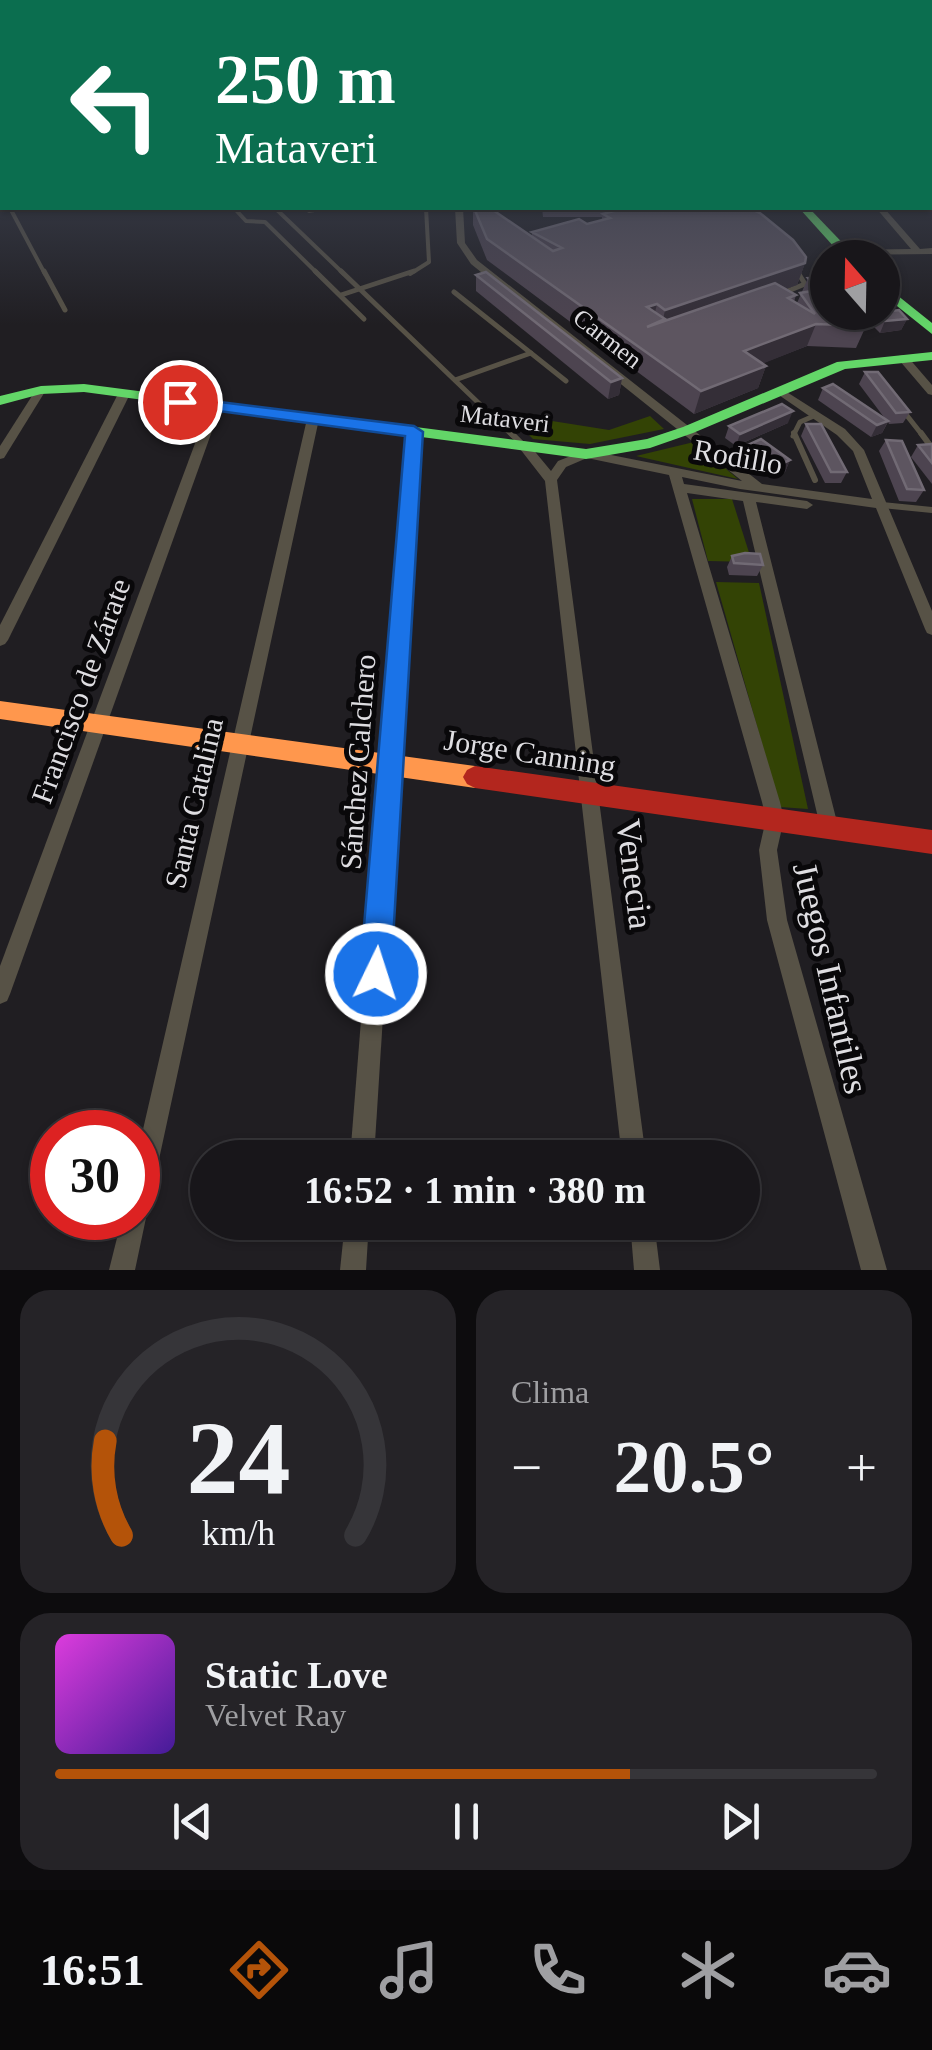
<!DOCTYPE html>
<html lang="es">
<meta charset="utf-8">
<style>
body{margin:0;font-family:"Times New Roman",serif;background:#252327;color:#f1f3f6;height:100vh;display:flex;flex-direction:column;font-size:38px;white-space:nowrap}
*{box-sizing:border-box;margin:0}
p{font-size:32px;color:#9f9fa2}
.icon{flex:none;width:55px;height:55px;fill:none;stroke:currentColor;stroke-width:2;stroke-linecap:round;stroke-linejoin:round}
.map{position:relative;height:1270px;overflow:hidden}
.panel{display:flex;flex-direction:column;gap:20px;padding:20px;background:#0d0c0e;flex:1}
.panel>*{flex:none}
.banner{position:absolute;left:0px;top:0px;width:932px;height:210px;box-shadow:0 2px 8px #0004,0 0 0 2px #363539;background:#0b6e4f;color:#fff;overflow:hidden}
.needle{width:65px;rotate:340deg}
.tools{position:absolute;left:810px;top:240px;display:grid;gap:20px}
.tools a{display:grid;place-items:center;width:90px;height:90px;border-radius:50%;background:#18161a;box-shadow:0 2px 8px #0004,0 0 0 2px #363539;font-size:50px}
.speed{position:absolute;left:30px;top:1110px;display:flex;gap:20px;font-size:50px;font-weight:700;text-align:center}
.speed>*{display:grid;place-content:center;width:130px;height:130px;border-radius:50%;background:#18161a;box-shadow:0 2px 8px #0004,0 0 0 2px #363539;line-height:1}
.speed .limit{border:15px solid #d22;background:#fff;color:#111}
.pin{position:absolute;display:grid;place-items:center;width:85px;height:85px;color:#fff;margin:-42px;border:5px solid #fff;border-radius:50%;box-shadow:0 2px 10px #0007}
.me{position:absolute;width:110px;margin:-55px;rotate:4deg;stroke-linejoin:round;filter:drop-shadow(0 0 8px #0008)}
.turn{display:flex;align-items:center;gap:35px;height:210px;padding:0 50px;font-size:45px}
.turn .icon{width:130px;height:130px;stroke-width:2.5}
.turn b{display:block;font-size:70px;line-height:85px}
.big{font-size:75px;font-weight:700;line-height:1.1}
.panel .card{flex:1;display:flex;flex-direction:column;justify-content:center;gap:15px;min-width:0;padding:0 35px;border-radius:30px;background:#252327}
.panel .dial{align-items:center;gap:0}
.dial svg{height:260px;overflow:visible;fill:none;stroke:#363539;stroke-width:7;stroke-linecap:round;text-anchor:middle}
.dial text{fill:#f1f3f6;stroke:none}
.song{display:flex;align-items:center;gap:30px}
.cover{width:120px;height:120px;border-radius:15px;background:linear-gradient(135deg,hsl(300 70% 55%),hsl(260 70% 35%))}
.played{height:10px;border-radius:5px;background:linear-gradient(90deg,#b45309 70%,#363539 70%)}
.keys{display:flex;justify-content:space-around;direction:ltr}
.heat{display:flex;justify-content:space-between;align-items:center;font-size:55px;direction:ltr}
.panel .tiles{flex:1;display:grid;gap:20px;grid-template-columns:1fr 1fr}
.card:last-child{grid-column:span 2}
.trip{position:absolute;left:190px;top:1140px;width:570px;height:100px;border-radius:50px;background:#18161a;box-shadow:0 2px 8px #0004,0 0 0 2px #363539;font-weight:700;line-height:100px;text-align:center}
.menu{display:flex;height:160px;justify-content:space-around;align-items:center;background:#0a090a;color:#9f9fa2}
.menu .icon{width:70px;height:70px}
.menu .current{color:#b45309}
.menu b{font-size:45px;color:#f1f3f6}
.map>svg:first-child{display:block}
.green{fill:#334305}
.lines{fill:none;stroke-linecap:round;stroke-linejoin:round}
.lane-far2{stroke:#575246;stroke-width:4}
.lane-far1{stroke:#575246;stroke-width:5}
.lane{stroke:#575246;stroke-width:6}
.street{fill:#575246;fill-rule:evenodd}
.fast{fill:#63d668;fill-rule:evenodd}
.slow{fill:#ff974d;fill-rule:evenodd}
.jam{fill:#b3261e;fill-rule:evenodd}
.wall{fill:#4d4450}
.shaded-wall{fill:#342e37}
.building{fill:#5d5560;stroke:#716a74;stroke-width:2.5}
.route{fill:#1a73e8;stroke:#114b97;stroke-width:2.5}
.labels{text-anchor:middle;stroke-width:10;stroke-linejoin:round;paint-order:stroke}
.far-street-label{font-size:25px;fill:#dedde1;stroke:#09080a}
.street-label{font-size:30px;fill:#dedde1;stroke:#09080a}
.near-street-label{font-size:35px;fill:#dedde1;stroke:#09080a}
</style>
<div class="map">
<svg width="932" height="1270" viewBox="0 0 932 1270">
<rect width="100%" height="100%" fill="#201e22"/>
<!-- green -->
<g class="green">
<path d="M508,414l101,16 41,-14 14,13 -74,15 -57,-5z"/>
<path d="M694,442l44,37 -102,-23z"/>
<path d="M692,499h40l20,63 -44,-1z"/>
<path d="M716,582l43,1 49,226 -28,-2z"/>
</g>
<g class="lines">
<!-- lane-far2 -->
<g class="lane-far2">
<path d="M10,208l35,66"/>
<path d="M234,208l12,13 19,1 53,52"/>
<path d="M275,208l69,66"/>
<path d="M309,211l16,-3"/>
<path d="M796,270l2,4"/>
<path d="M410,274l19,-12 -3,-54"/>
</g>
<!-- lane-far1 -->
<g class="lane-far1">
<path d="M44,271l21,39"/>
<path d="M315,271l49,48"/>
<path d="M341,271l172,165"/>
<path d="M454,292l112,89"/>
<path d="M783,293l22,-9 -8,-13"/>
<path d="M341,295l73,-24"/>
<path d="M455,380l76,-27"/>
<path d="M901,408l22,28"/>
<path d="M793,436l7,-14 16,-7"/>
</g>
<!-- lane -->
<g class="lane">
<path d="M511,433l12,12"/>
<path d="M794,433l21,47"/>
<path d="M921,433l11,15"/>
<path d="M882,505l50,5"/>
</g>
<!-- street -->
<g class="street">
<rect x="930" y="201" width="2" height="6"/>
<path d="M455,208h8l2,35 12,17 285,224 110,15 -19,-48 -16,-16 -64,-44 9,-2 63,40 19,21 68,161v24l-5,-2 -2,-4 -49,-121 -136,-19 -58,-12 2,7 123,17 6,4 -6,4 -51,-7 82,324 -3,6 -6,3 -6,-3 -3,-6 -77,-325 -56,-8 93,309 4,17 -7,31 10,70 100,350h-26l-94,-350 -8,-70 7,-31 -4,-17 -93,-327 -82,-17 -21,9 -9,13 89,678h-24l-77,-677 -28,-36 6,-4 4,1 24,29 7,-10 28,-11 156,31 -271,-217 -14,-21z"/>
<path d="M876,208h8l36,41 12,-1v6l-89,1 -1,-2 4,-3 65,-1z"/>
<path d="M903,355l4,1 25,29v10l-4,-1 -29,-34v-4z"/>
<path d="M41,387l5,3 -42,68 -4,1v-13l37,-58z"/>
<path d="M124,391l6,3 -122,246 -3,4 -5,2v-21l118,-231z"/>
<path d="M215,403l6,3 -211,588 -3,7 -7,3v-38l209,-560z"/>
<path d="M313,416l6,3 -169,782 -3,9 -4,1 3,7 -11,52h-26l13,-52h16v-67l169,-732z"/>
<path d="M414,428l6,4 -46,726h-24l58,-726z"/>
<path d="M345,1222h24l-3,48h-26z"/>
<path d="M630,1222h24l6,48h-26z"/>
</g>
<!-- fast -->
<g class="fast">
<path d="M799,208h10l48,50h-13z"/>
<path d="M882,283l50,40v11l-50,-40z"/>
<path d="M932,352v8l-87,9 -152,64 -43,15 -64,11 -502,-67 -43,2 -41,11v-9l41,-10 43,-2 502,65 61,-10 36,-12 154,-65z"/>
</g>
<!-- slow -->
<g class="slow">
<rect x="930" y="182" width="2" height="6"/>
<path d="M0,701l475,65 8,4 4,7 -4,7 -8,4 -475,-69z"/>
</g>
<!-- jam -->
<g class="jam">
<rect x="0" y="188" width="2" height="6"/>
<path d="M475,766l457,64v24l-457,-66 -8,-4 -4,-7 4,-7z"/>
</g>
</g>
<!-- wall -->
<g class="wall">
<rect x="0" y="147" width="2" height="34"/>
<path d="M473,208h17l42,28v-4l55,-8 15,-4v-3h-59l-1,-9h65l-1,5 57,-2 142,52 -8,22 -12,4 11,6 -2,7 3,1 11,-25 58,48 -10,22 -49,-2 -44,17 3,3 -8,22 -64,26 -207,-154 -14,-35z"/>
<path d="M476,275l146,103 -3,17 -11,4 -132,-108z"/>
<path d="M876,313l31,6 -6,11 -21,3 -9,-9z"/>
<path d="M865,372l45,40 -7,11 -14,1 -1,-2 -6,11 -11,4 -53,-37 5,-12 63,32 -27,-36z"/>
<path d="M788,423l-52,23 -11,-8 4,-12z"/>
<path d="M806,424l41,48 -6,11h-16l-24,-47z"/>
<path d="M886,440l38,50 -8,12 -17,-1 -20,-50z"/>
<path d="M750,444l40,16 -5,12 -11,5 -28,-22z"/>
<path d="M932,444v40l-21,-27 7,-12z"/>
<path d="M732,556l31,9 -6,11 -28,-1 -2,-8z"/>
</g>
<!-- shaded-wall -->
<g class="shaded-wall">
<path d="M805,263l-8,22 -135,46 -2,10 -18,8 6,-22 -6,2 5,-22 10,-3 -5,21 11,-5 2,-10z"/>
<path d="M907,319l-6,11 -21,3 5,-12z"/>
<path d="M816,324l-9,22 -70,28 7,-23z"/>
<path d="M766,366l-8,22 -64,26 7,-23z"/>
<path d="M622,378l-3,17 -11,4 3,-17z"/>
<path d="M793,411l-5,12 -52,23 4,-12z"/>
<path d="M888,421l-6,12 -11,4 6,-12z"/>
<path d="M790,460l-5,12 -11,5 5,-12z"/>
</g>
<!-- building -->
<g class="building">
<path d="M474,208h16l63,43 9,-3 -30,-16 47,-13 8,5 23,-6 -7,-4 22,-6h32l6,3 11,-3h15l3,1 6,-1h51l11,5 33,27 13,17 -1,6 -140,47 -8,-6 -10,3 18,12 -18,8 128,-44 21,12 -8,3 27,16 -15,-21 18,-3 -10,-12 19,-1 1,35h27l11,14 -50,-2 -72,27 22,15 -65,25 -214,-152z"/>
<path d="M486,272l136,106 -11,4 -135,-107z"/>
<path d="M899,310l8,9 -22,2 -9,-8z"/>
<path d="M865,372h13l32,40 -14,1z"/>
<path d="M833,384l55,37 -11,4 -54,-37z"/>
<path d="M782,404l11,7 -53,23 -11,-8z"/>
<path d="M806,424h15l26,48h-16z"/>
<path d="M761,439l29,21 -11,5 -29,-21z"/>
<path d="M886,440l16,1 22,49 -17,-1z"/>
<path d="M932,444v19l-14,-18z"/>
<path d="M745,553l15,1 3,11 -29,-2 -2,-7z"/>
</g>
<!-- sky -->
<linearGradient id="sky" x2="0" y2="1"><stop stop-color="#121013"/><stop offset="0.45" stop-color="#3c414f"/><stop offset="1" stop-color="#3c414f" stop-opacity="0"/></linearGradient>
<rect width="932" height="325" fill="url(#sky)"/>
<!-- route -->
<path class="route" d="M180,397l234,29 9,6 -32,542 -4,11 -11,5 -12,-5 -4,-11 45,-538 -231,-31v-7z"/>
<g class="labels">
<!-- far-street labels -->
<g class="far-street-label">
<text transform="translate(608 338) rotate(38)" y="9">Carmen</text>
<text transform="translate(505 418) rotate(7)" y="9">Mataveri</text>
</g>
<!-- street labels -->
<g class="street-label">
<text transform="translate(738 457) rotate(10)" y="10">Rodillo</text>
<text transform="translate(81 691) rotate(-70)" y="10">Francisco de Zárate</text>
<text transform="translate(530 753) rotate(9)" y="10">Jorge Canning</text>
<text transform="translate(358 762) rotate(-86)" y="10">Sánchez Calchero</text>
<text transform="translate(194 803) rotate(-77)" y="10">Santa Catalina</text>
</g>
<!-- near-street labels -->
<g class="near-street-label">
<text transform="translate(635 874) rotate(83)" y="12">Venecia</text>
<text transform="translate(831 978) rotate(77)" y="12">Juegos Infantiles</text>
</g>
</g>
</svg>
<div class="tools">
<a><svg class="needle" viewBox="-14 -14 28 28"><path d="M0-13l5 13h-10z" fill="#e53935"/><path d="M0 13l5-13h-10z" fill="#9f9fa2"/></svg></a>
</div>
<div class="speed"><div class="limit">30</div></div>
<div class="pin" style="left:180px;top:402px;background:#d93025"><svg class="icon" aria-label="arrive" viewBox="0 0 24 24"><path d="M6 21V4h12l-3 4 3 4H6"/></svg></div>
<svg class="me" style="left:376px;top:974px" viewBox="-20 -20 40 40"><circle r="17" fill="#1a73e8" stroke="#fff" stroke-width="3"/><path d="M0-11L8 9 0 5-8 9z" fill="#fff"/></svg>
<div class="trip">16:52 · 1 min · 380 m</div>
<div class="banner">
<div class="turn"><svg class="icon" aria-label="left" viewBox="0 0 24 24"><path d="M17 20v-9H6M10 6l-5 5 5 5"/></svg><div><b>250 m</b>Mataveri</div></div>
</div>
</div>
<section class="panel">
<div class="tiles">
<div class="card dial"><svg viewBox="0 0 100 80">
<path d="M14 69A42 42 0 1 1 86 69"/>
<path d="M14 69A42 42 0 0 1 9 40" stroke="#b45309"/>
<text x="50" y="56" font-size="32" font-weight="700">24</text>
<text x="50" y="72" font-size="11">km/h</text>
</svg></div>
<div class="card"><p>Clima</p>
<div class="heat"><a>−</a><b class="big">20.5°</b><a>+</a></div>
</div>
<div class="card">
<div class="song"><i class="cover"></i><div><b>Static Love</b><p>Velvet Ray</p></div></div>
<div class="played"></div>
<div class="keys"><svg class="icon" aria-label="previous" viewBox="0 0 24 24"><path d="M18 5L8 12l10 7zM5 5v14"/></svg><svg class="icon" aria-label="pause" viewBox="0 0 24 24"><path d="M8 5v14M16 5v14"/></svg><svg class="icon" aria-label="next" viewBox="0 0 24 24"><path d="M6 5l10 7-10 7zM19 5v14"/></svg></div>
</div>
</div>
</section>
<nav class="menu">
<b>16:51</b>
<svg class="icon current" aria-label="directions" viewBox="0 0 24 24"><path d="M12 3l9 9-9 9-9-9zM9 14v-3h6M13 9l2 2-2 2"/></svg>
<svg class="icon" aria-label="music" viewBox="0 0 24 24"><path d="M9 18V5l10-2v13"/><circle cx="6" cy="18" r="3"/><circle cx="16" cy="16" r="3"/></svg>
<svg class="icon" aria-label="phone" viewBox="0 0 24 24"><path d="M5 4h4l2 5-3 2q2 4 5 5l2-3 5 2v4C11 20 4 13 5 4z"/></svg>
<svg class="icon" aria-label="climate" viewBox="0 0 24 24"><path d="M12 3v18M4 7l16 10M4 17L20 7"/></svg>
<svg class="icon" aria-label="car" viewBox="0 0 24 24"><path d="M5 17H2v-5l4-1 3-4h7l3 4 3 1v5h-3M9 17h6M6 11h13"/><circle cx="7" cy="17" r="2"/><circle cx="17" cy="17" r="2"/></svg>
</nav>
